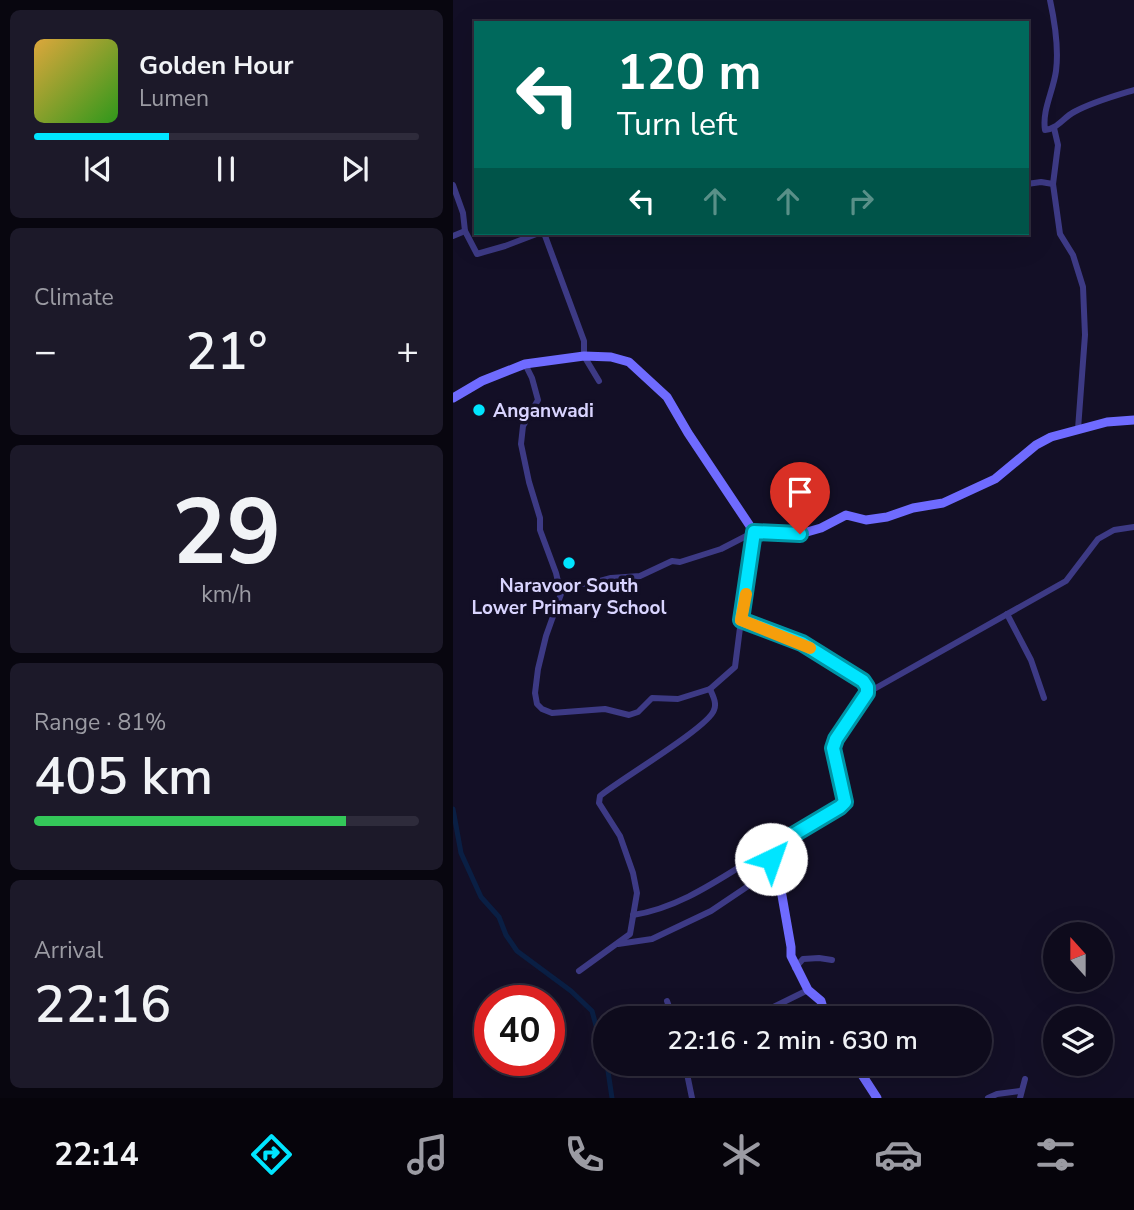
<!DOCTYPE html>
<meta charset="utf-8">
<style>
body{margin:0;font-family:"Nunito Sans",sans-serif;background:#1c1929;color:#f1f3f6;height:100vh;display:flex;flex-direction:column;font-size:26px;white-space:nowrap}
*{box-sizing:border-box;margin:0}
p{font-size:23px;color:#9b9ba3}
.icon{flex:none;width:38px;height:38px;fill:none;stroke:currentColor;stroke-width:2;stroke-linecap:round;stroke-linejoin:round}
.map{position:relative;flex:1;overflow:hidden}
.drawer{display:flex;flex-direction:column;gap:10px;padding:10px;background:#08060f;width:453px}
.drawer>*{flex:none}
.guide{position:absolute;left:21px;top:21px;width:555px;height:214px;border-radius:0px;box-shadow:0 7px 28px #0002,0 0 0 2px #2e2b3b;background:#00695c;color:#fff;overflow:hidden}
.needle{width:46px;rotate:339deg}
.tools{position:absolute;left:590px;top:922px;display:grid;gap:14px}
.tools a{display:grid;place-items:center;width:70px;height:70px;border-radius:50%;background:#0e0b1c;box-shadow:0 7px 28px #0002,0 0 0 2px #2e2b3b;font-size:35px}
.speed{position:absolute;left:21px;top:985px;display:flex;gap:14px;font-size:35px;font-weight:700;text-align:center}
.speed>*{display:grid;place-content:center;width:91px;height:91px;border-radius:50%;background:#0e0b1c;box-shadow:0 7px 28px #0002,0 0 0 2px #2e2b3b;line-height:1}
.speed .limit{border:10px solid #d22;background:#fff;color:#111}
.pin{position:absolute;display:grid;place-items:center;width:60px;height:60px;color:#fff;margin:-72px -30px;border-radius:50% 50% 50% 0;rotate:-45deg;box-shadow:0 0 7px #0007}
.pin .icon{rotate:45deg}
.me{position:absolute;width:77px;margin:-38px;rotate:42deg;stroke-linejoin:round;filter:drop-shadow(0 0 5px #0008)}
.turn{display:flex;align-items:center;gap:24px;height:147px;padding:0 28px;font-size:32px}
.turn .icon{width:91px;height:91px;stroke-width:2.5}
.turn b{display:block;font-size:49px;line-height:60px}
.lanes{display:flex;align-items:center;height:66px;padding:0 28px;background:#0003;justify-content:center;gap:35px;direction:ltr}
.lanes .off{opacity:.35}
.big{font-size:52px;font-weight:600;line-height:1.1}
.drawer .tile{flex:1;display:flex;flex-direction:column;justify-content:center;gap:10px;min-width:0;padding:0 24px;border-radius:10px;background:#1c1929}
.drawer .dial{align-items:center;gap:0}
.dial b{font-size:91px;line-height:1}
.song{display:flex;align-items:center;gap:21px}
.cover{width:84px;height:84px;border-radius:10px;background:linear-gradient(135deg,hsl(40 70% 55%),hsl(110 70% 35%))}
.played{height:7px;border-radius:4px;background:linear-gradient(90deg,#00e5ff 35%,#2e2b3b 35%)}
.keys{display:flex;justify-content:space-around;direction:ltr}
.heat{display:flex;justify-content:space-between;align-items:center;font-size:38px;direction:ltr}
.charge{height:10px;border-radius:5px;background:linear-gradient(90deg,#34c759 81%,#2e2b3b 0)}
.trip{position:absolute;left:140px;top:1006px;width:399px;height:70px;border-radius:35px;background:#0e0b1c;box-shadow:0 7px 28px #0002,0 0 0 2px #2e2b3b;font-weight:600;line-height:70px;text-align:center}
.tab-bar{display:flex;height:112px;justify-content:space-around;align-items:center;background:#06040b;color:#9b9ba3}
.tab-bar .icon{width:49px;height:49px}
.tab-bar .active{color:#00e5ff}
.tab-bar b{font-size:32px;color:#f1f3f6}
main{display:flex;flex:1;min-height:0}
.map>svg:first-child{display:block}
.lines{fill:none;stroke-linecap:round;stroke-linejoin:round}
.canal{stroke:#0a1f44;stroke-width:5}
.street{stroke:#3d3a85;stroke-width:6}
.secondary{stroke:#6f6bff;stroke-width:9}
.route-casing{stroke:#0095a6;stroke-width:18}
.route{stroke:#00e5ff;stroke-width:12}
.slow{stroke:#f59e0b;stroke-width:12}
.poi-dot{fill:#00e5ff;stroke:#130f26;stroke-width:2.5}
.labels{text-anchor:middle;stroke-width:7;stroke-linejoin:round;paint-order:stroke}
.poi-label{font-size:19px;font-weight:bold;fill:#d9d4ff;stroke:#130f26;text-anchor:start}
</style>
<main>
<section class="drawer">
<div class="tile">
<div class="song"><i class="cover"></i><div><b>Golden Hour</b><p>Lumen</p></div></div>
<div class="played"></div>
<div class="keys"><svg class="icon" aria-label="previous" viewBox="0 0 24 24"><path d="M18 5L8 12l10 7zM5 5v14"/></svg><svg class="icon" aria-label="pause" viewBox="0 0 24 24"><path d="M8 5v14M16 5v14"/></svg><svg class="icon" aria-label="next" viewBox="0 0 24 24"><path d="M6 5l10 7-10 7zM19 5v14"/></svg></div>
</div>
<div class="tile"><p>Climate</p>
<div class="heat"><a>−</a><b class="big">21°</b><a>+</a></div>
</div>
<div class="tile dial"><b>29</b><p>km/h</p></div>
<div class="tile"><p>Range · 81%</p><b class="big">405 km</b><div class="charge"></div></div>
<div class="tile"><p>Arrival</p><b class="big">22:16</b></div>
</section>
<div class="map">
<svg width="681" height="1098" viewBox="0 0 681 1098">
<rect width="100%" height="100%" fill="#130f26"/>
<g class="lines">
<!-- canal -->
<g class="canal">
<path d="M0,809l8,44 20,44 18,20 7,18 11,16 54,40 21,20 13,47"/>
<path d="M154,1064l5,34"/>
</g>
<!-- street -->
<g class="street">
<path d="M597,0c5,23 9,48 6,71 -3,21 -14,39 -11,59 12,-1 18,-12 29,-18 18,-10 40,-16 60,-22"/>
<path d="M601,128l4,17 -5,39 7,50 13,21 10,32 2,48 -7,94"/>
<path d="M574,184l14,-2 12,2"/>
<path d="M0,185l10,28 2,18 12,23 28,-8 34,-13"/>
<path d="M91,233l40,108v15l15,25"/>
<path d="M0,236l12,-5"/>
<path d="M72,364l7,14 6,22 -15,26 -2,18 8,38 11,36v12l16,43 5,21 -15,42 -8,33 -3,24 2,11 5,5 10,4 53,-4 24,6 9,-3 14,-14 26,1 32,-10c3,7 7,14 4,21 -5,17 -95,70 -114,86l-1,7 21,33 13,37 4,20 -7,41 -51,37"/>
<path d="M106,584h30l22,-6 29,-2 32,-15 8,1 41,-13 33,-17"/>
<path d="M554,614l24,46 13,38"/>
<path d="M257,689l25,-22 6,-47"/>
<path d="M414,693l199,-112 32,-42 16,-9 20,-3"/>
<path d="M180,915c52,-8 94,-42 138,-67"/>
<path d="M165,944l34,-5 59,-28 64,-43"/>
<path d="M342,968l8,-9 16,-1 13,2"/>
<path d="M214,1001l6,17"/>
<path d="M298,1018l57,-28"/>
<path d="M406,1018l26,-8"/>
<path d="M232,1064l7,34"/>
<path d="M535,1098l9,-4 23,-3"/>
<path d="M567,1098l5,-19"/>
</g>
<!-- secondary -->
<g class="secondary">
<path d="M0,398l29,-17 43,-17 59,-8 27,1 18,5 38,35 21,36 66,99 -13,88 61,23 61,38 4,6v6l-31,46 -3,9 12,54 -5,5 -69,41 -2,5 12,37 10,57v9l17,34 13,11 5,17"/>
<path d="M301,532l46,2 21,-6 25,-13 20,5 21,-3 26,-9 30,-5 52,-24 41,-34 15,-8 56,-15 27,-2"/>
<path d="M402,1064l22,34"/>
</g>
</g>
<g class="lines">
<!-- route casing -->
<g class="route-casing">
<path id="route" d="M318,859l-2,-6 2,-5 69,-41 5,-5 -12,-54 3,-9 31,-46v-6l-4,-6 -61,-38 -61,-23 13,-88 46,2"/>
</g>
<!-- route -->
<use href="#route" class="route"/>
<!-- slow -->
<path class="slow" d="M293,594l-5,26 69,28"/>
</g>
<!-- markers -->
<g class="poi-dot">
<circle cx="26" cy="410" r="7"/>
<circle cx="116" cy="563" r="7"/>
</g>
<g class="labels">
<!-- poi labels -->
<g class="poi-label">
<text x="40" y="417">Anganwadi</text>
<text x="116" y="592" text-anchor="middle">Naravoor South<tspan x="116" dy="22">Lower Primary School</tspan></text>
</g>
</g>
</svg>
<div class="tools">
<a><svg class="needle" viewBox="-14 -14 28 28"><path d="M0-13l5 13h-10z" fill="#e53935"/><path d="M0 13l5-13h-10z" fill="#9b9ba3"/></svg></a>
<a><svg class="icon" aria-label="layers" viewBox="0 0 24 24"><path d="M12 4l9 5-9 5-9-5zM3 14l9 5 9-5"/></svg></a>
</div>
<div class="speed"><div class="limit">40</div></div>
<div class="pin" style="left:347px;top:534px;background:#d93025"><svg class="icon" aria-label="arrive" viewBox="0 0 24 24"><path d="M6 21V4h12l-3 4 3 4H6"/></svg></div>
<svg class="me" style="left:318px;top:859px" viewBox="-20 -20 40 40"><circle r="19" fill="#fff"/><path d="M0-13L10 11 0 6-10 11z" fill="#00e5ff"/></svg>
<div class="trip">22:16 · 2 min · 630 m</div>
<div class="guide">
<div class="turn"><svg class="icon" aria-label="left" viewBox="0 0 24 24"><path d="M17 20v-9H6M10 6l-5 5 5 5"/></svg><div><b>120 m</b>Turn left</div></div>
<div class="lanes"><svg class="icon" aria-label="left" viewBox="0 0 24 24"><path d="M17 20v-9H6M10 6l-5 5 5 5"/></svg><svg class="icon off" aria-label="ahead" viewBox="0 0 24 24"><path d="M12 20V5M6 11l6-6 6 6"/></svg><svg class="icon off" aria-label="ahead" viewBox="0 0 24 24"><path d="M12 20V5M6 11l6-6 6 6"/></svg><svg class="icon off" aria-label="right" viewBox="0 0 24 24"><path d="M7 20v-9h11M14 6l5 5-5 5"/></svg></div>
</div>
</div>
</main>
<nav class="tab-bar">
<b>22:14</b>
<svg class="icon active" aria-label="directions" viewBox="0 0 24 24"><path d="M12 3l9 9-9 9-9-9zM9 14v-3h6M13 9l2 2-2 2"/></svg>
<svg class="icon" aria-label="music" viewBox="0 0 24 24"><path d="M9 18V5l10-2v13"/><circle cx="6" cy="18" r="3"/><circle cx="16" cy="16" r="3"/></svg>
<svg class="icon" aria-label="phone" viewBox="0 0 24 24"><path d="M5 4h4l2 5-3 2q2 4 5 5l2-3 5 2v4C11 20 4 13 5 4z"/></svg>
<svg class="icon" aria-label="climate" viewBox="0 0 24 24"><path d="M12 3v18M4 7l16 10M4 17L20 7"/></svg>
<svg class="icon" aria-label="car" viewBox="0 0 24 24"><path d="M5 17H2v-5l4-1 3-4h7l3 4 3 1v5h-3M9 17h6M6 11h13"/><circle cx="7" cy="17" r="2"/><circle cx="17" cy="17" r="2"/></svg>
<svg class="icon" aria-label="filters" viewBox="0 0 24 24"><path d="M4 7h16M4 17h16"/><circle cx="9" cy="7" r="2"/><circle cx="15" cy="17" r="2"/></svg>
</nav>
